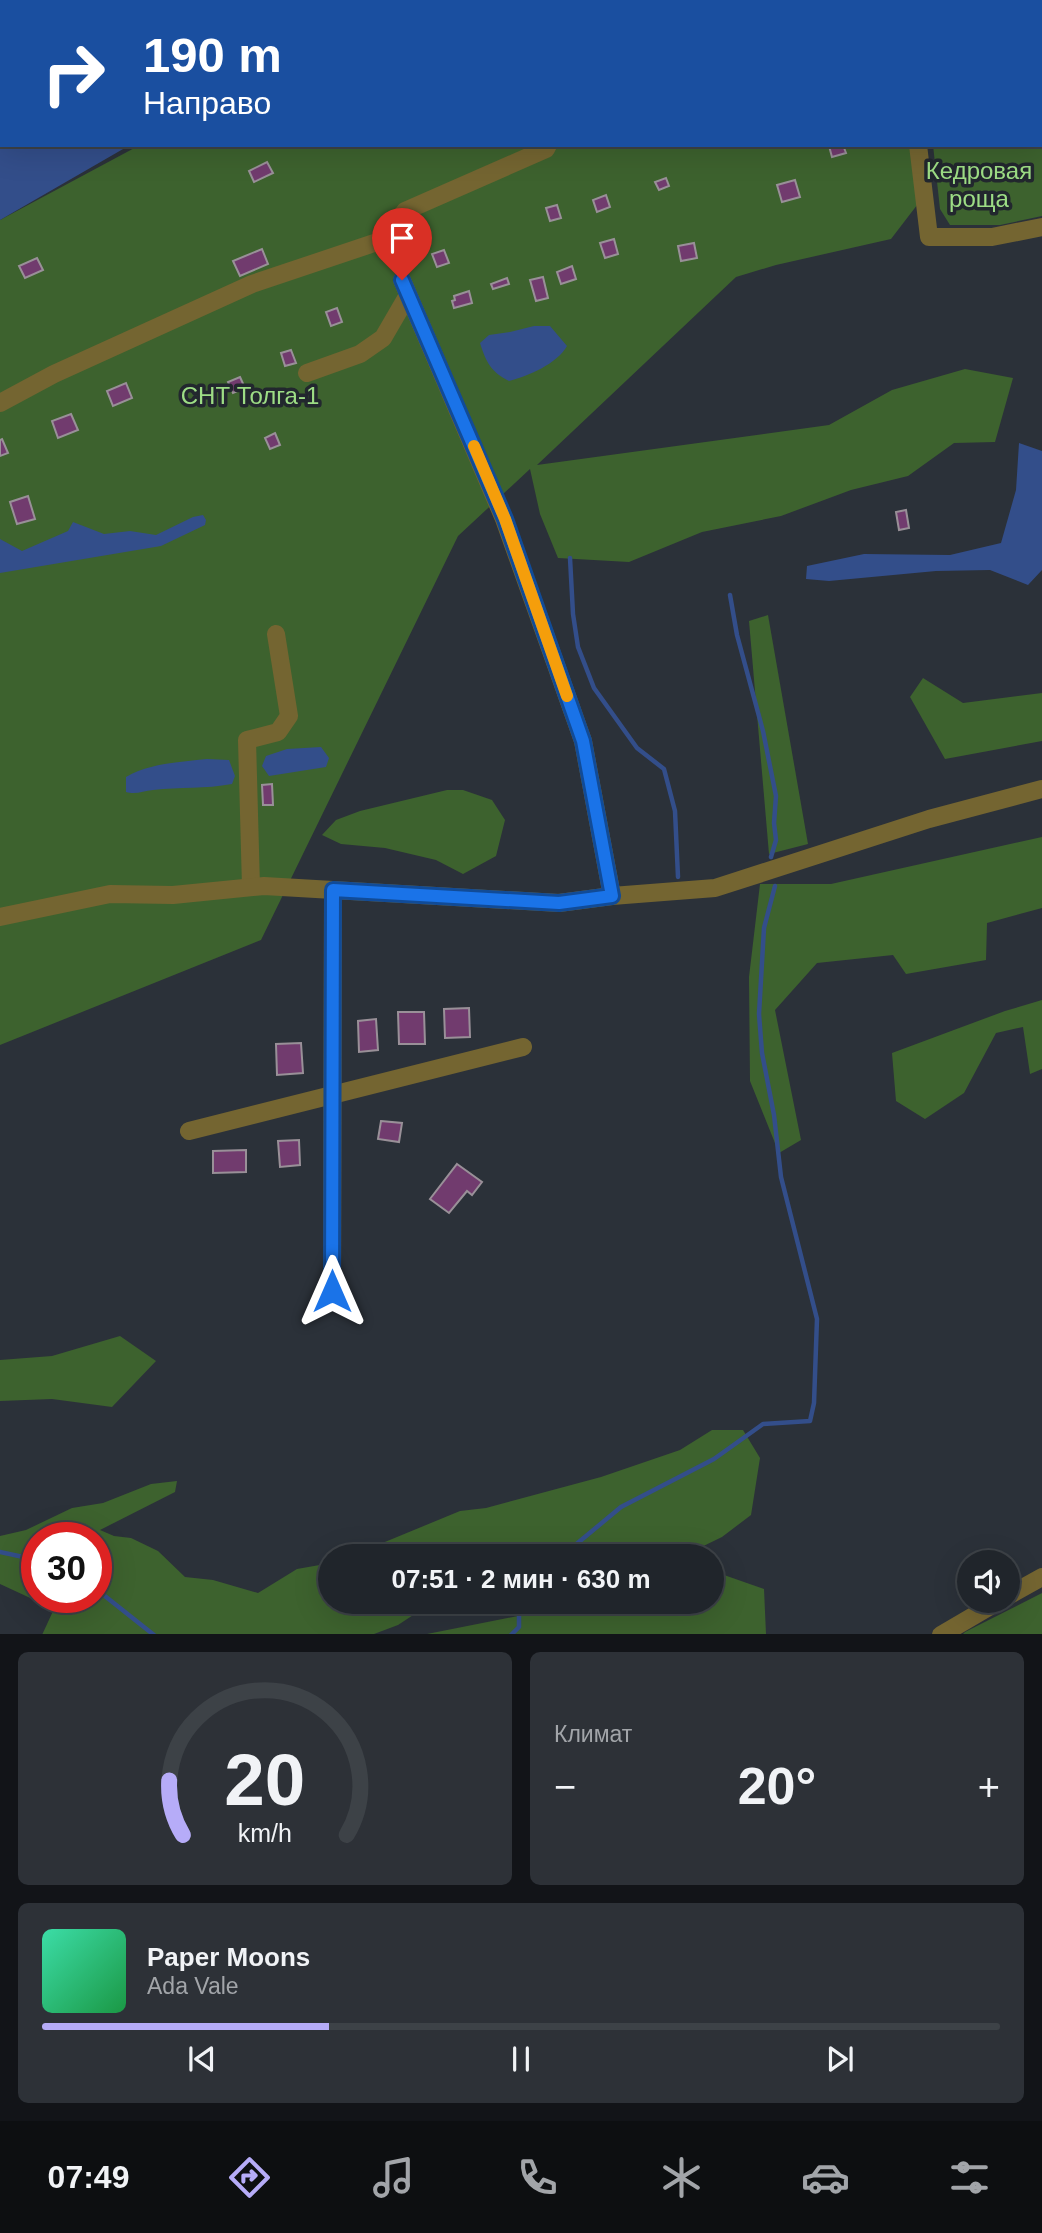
<!DOCTYPE html>
<html lang="ru">
<meta charset="utf-8">
<style>
body{margin:0;font-family:Arial,sans-serif;background:#2d3137;color:#f1f3f6;height:100vh;display:flex;flex-direction:column;font-size:26px;white-space:nowrap}
*{box-sizing:border-box;margin:0}
p{font-size:23px;color:#a2a5a9}
.icon{flex:none;width:38px;height:38px;fill:none;stroke:currentColor;stroke-width:2;stroke-linecap:round;stroke-linejoin:round}
.map{position:relative;height:1634px;overflow:hidden}
.details{display:flex;flex-direction:column;gap:18px;padding:18px;background:#121418;flex:1}
.details>*{flex:none}
.banner{position:absolute;left:0px;top:0px;width:1043px;height:147px;box-shadow:0 7px 28px #0002,0 0 0 2px #3d4247;background:#1a4fa0;color:#fff;overflow:hidden}
.buttons{position:absolute;left:957px;top:1550px;display:grid;gap:14px}
.buttons a{display:grid;place-items:center;width:63px;height:63px;border-radius:50%;background:#20252b;box-shadow:0 7px 28px #0002,0 0 0 2px #3d4247;font-size:35px}
.speed{position:absolute;left:21px;top:1522px;display:flex;gap:14px;font-size:35px;font-weight:700;text-align:center}
.speed>*{display:grid;place-content:center;width:91px;height:91px;border-radius:50%;background:#20252b;box-shadow:0 7px 28px #0002,0 0 0 2px #3d4247;line-height:1}
.speed .limit{border:10px solid #d22;background:#fff;color:#111}
.pin{position:absolute;display:grid;place-items:center;width:60px;height:60px;color:#fff;margin:-72px -30px;border-radius:50% 50% 50% 0;rotate:-45deg;box-shadow:0 0 7px #0007}
.pin .icon{rotate:45deg}
.me{position:absolute;width:77px;margin:-38px;rotate:0deg;stroke-linejoin:round;filter:drop-shadow(0 0 5px #0008)}
.turn{display:flex;align-items:center;gap:24px;height:147px;padding:0 28px;font-size:32px}
.turn .icon{width:91px;height:91px;stroke-width:2.5}
.turn b{display:block;font-size:49px;line-height:60px}
.big{font-size:52px;font-weight:800;line-height:1.1}
.details .widget{flex:1;display:flex;flex-direction:column;justify-content:center;gap:10px;min-width:0;padding:0 24px;border-radius:10px;background:#2d3137}
.details .dial{align-items:center;gap:0}
.dial svg{height:182px;overflow:visible;fill:none;stroke:#3d4247;stroke-width:7;stroke-linecap:round;text-anchor:middle}
.dial text{fill:#f1f3f6;stroke:none}
.song{display:flex;align-items:center;gap:21px}
.cover{width:84px;height:84px;border-radius:10px;background:linear-gradient(135deg,hsl(160 70% 55%),hsl(140 70% 35%))}
.played{height:7px;border-radius:4px;background:linear-gradient(90deg,#b6acf8 30%,#3d4247 30%)}
.keys{display:flex;justify-content:space-around;direction:ltr}
.heat{display:flex;justify-content:space-between;align-items:center;font-size:38px;direction:ltr}
.details .tiles{flex:1;display:grid;gap:18px;grid-template-columns:1fr 1fr}
.widget:last-child{grid-column:span 2}
.trip{position:absolute;left:318px;top:1544px;width:406px;height:70px;border-radius:35px;background:#20252b;box-shadow:0 7px 28px #0002,0 0 0 2px #3d4247;font-weight:800;line-height:70px;text-align:center}
.dock{display:flex;height:112px;justify-content:space-around;align-items:center;background:#0d0f11;color:#a2a5a9}
.dock .icon{width:49px;height:49px}
.dock .selected{color:#b6acf8}
.dock b{font-size:32px;color:#f1f3f6}
.map>svg:first-child{display:block}
.green{fill:#3d622e;fill-rule:evenodd}
.water{fill:#334e8a}
.lines{fill:none;stroke-linecap:round;stroke-linejoin:round}
.stream{stroke:#334e8a;stroke-width:4.5}
.building{fill:#713b6e;stroke:#999098;stroke-width:2}
.minor{stroke:#746531;stroke-width:18}
.route-casing{stroke:#114b97;stroke-width:18}
.route{stroke:#1a73e8;stroke-width:12}
.slow{stroke:#f59e0b;stroke-width:12}
.labels{text-anchor:middle;stroke-width:7;stroke-linejoin:round;paint-order:stroke}
.park-label{font-size:24px;fill:#9ddd85;stroke:#22272e}
</style>
<div class="map">
<svg width="1042" height="1635" viewBox="0 0 1042 1635">
<rect width="100%" height="100%" fill="#2b3139"/>
<!-- green -->
<g class="green">
<path d="M404,0h479v2h-482z"/>
<path d="M964,0h78v216l-42,9h-50l-10,-16 -7,-64h108v-143h-82z"/>
<path d="M140,145h774l10,51 -33,43 -115,26 -40,12 -199,188 292,-40 63,-35 73,-21 48,9 -18,64 -41,1 -46,33 -57,14 -70,26 -79,16 -73,30 -71,-4 -18,-44 -10,-45 -72,67 -197,404 -261,105v-825z"/>
<path d="M768,615l40,229 -39,10 -20,-233z"/>
<path d="M923,678l40,25 79,-10v48l-97,18 -35,-62z"/>
<path d="M447,790h16l29,10 13,20 -9,36 -33,18 -27,-14 -51,-12 -44,-4 -19,-9 14,-15 24,-9z"/>
<path d="M1042,837v71l-55,15 -1,37 -80,14 -13,-19 -76,8 -42,47 26,130 -22,13 -29,-72 -1,-104 11,-93h71z"/>
<path d="M1042,1000v69l-12,5 -7,-47 -27,6 -32,60 -39,26 -29,-18 -4,-48 113,-42z"/>
<path d="M120,1336l36,25 -44,46 -60,-8 -52,2v-41l52,-4z"/>
<path d="M712,1430h31l17,28 -9,57 -29,22 -35,17 -336,2 109,-45 26,-3 115,-31 79,-27z"/>
<path d="M177,1481l-2,11 -75,38 14,6 17,2 27,13 27,26 28,3 45,13 39,-24 34,-6v38h208l-6,4 -26,7 -77,-8 -32,21 -24,9 -332,1 12,-26 -54,-25v-48l26,-6 46,-22 31,-5 48,-19zM37,1538h59v60h-59z"/>
<path d="M724,1575l40,14 2,45h-339l166,-33h119v-24z"/>
<path d="M1042,1593v41h-79l2,-2z"/>
</g>
<!-- water -->
<g class="water">
<path d="M0,0h404l-3,2h-399v143h128l-130,75z"/>
<path d="M534,326h16l17,20c-10,18 -39,30 -58,35 -18,-9 -23,-19 -29,-38l9,-8 21,-3z"/>
<path d="M1019,443l23,8v119l-14,15 -38,-15 -54,1 -107,10 -23,-2 1,-13 57,-12 86,1 51,-12 15,-53z"/>
<path d="M203,515l3,5 -1,5 -44,21 -161,27v-34l22,12 46,-20 5,-9 31,12 26,-3 26,4 37,-18z"/>
<path d="M321,747l8,11 -3,9 -57,9 -7,-10 4,-10 21,-7z"/>
<path d="M207,759l22,1 6,16 -3,8c-27,5 -52,3 -79,6 -10,1 -17,5 -27,2v-15c24,-14 54,-15 81,-18z"/>
</g>
<g class="lines">
<!-- stream -->
<g class="stream">
<path d="M570,558l3,56 5,33 16,41 43,60 27,21 11,42 3,66"/>
<path d="M730,595l7,40 26,96 13,65 -2,27 2,17 -5,17"/>
<path d="M0,1552l37,8"/>
<path d="M562,1556l59,-49 93,-48 49,-35 47,-3 4,-18 3,-84 -36,-142 -7,-62 -12,-62 -3,-39 5,-86 11,-42"/>
<path d="M96,1589l58,46"/>
<path d="M511,1635l8,-8v-26"/>
</g>
</g>
<!-- building -->
<g class="building">
<path d="M843,145l3,8 -14,4 -3,-11z"/>
<path d="M267,162l6,11 -19,9 -5,-11z"/>
<path d="M666,178l3,8 -10,4 -4,-8z"/>
<path d="M795,180l5,17 -18,5 -5,-17z"/>
<path d="M606,195l4,12 -13,5 -4,-12z"/>
<path d="M557,205l4,13 -11,3 -4,-13z"/>
<path d="M614,239l4,15 -13,4 -5,-15z"/>
<path d="M694,243l3,15 -16,3 -3,-15z"/>
<path d="M262,249l6,15 -28,12 -7,-15z"/>
<path d="M444,250l5,13 -12,4 -5,-13z"/>
<path d="M37,258l6,12 -18,8 -6,-12z"/>
<path d="M572,266l4,13 -15,5 -4,-12z"/>
<path d="M543,277l5,21 -12,3 -6,-21z"/>
<path d="M507,278l2,6 -16,5 -2,-5z"/>
<path d="M469,291l3,12 -18,5 -2,-7 3,-1 -1,-4z"/>
<path d="M337,308l5,14 -11,4 -5,-14z"/>
<path d="M291,350l5,13 -11,3 -4,-13z"/>
<path d="M240,377l5,11 -12,5 -5,-11z"/>
<path d="M126,383l6,15 -19,8 -6,-15z"/>
<path d="M71,414l7,16 -20,8 -6,-17z"/>
<path d="M275,433l5,12 -10,4 -5,-11z"/>
<path d="M2,439l6,14 -8,3v-16z"/>
<path d="M28,496l7,23 -18,5 -7,-22z"/>
<path d="M906,510l3,18 -10,2 -3,-18z"/>
<path d="M272,784l1,21h-10l-1,-20z"/>
<path d="M469,1008l1,29 -25,1 -1,-29z"/>
<path d="M398,1012h26l1,32h-26z"/>
<path d="M376,1019l2,31 -19,2 -1,-31z"/>
<path d="M301,1043l2,30 -26,2 -1,-31z"/>
<path d="M381,1121l21,2 -3,19 -21,-3z"/>
<path d="M299,1140l1,25 -20,2 -2,-26z"/>
<path d="M246,1150v22l-33,1v-22z"/>
<path d="M457,1164l25,18 -10,13 -5,-4 -18,22 -19,-14z"/>
</g>
<g class="lines">
<!-- minor -->
<g class="minor">
<path d="M906,2l4,-2"/>
<path d="M918,145l11,92h63l50,-10"/>
<path d="M402,280l102,239 79,222 29,155"/>
<path d="M307,373l53,-19 23,-16 25,-43"/>
<path d="M0,403l54,-29 198,-90 134,-45 19,-28 141,-62 2,-4"/>
<path d="M251,887l-4,-147 31,-8 11,-16 -13,-82"/>
<path d="M0,917l110,-23 63,1 91,-9 295,17 53,-7 103,-8 214,-69 113,-30"/>
<path d="M189,1131l334,-84"/>
<path d="M332,1291l1,-401"/>
<path d="M1008,1596l34,-19"/>
<path d="M941,1635l58,-34"/>
</g>
</g>
<g class="lines">
<!-- route casing -->
<g class="route-casing">
<path id="route" d="M332,1291l1,-401 226,13 53,-7 -29,-155 -78,-222 -103,-239"/>
</g>
<!-- route -->
<use href="#route" class="route"/>
<!-- slow -->
<path class="slow" d="M474,446l31,73 62,177"/>
</g>
<g class="labels">
<!-- park labels -->
<g class="park-label">
<text x="979" y="179">Кедровая<tspan x="979" dy="28">роща</tspan></text>
<text x="250" y="404">СНТ Толга-1</text>
</g>
</g>
</svg>
<div class="buttons">
<a><svg class="icon" aria-label="sound" viewBox="0 0 24 24"><path d="M4 9h4l5-4v14l-5-4H4zM17 9q2 3 0 6"/></svg></a>
</div>
<div class="speed"><div class="limit">30</div></div>
<div class="pin" style="left:402px;top:280px;background:#d93025"><svg class="icon" aria-label="arrive" viewBox="0 0 24 24"><path d="M6 21V4h12l-3 4 3 4H6"/></svg></div>
<svg class="me" style="left:332px;top:1291px" viewBox="-20 -20 40 40"><path d="M0-17L14 15 0 8-14 15z" fill="#1a73e8" stroke="#fff" stroke-width="4"/></svg>
<div class="trip">07:51 · 2 мин · 630 m</div>
<div class="banner">
<div class="turn"><svg class="icon" aria-label="right" viewBox="0 0 24 24"><path d="M7 20v-9h11M14 6l5 5-5 5"/></svg><div><b>190 m</b>Направо</div></div>
</div>
</div>
<section class="details">
<div class="tiles">
<div class="widget dial"><svg viewBox="0 0 100 80">
<path d="M14 69A42 42 0 1 1 86 69"/>
<path d="M14 69A42 42 0 0 1 8 45" stroke="#b6acf8"/>
<text x="50" y="56" font-size="32" font-weight="700">20</text>
<text x="50" y="72" font-size="11">km/h</text>
</svg></div>
<div class="widget"><p>Климат</p>
<div class="heat"><a>−</a><b class="big">20°</b><a>+</a></div>
</div>
<div class="widget">
<div class="song"><i class="cover"></i><div><b>Paper Moons</b><p>Ada Vale</p></div></div>
<div class="played"></div>
<div class="keys"><svg class="icon" aria-label="previous" viewBox="0 0 24 24"><path d="M18 5L8 12l10 7zM5 5v14"/></svg><svg class="icon" aria-label="pause" viewBox="0 0 24 24"><path d="M8 5v14M16 5v14"/></svg><svg class="icon" aria-label="next" viewBox="0 0 24 24"><path d="M6 5l10 7-10 7zM19 5v14"/></svg></div>
</div>
</div>
</section>
<nav class="dock">
<b>07:49</b>
<svg class="icon selected" aria-label="directions" viewBox="0 0 24 24"><path d="M12 3l9 9-9 9-9-9zM9 14v-3h6M13 9l2 2-2 2"/></svg>
<svg class="icon" aria-label="music" viewBox="0 0 24 24"><path d="M9 18V5l10-2v13"/><circle cx="6" cy="18" r="3"/><circle cx="16" cy="16" r="3"/></svg>
<svg class="icon" aria-label="phone" viewBox="0 0 24 24"><path d="M5 4h4l2 5-3 2q2 4 5 5l2-3 5 2v4C11 20 4 13 5 4z"/></svg>
<svg class="icon" aria-label="climate" viewBox="0 0 24 24"><path d="M12 3v18M4 7l16 10M4 17L20 7"/></svg>
<svg class="icon" aria-label="car" viewBox="0 0 24 24"><path d="M5 17H2v-5l4-1 3-4h7l3 4 3 1v5h-3M9 17h6M6 11h13"/><circle cx="7" cy="17" r="2"/><circle cx="17" cy="17" r="2"/></svg>
<svg class="icon" aria-label="filters" viewBox="0 0 24 24"><path d="M4 7h16M4 17h16"/><circle cx="9" cy="7" r="2"/><circle cx="15" cy="17" r="2"/></svg>
</nav>
